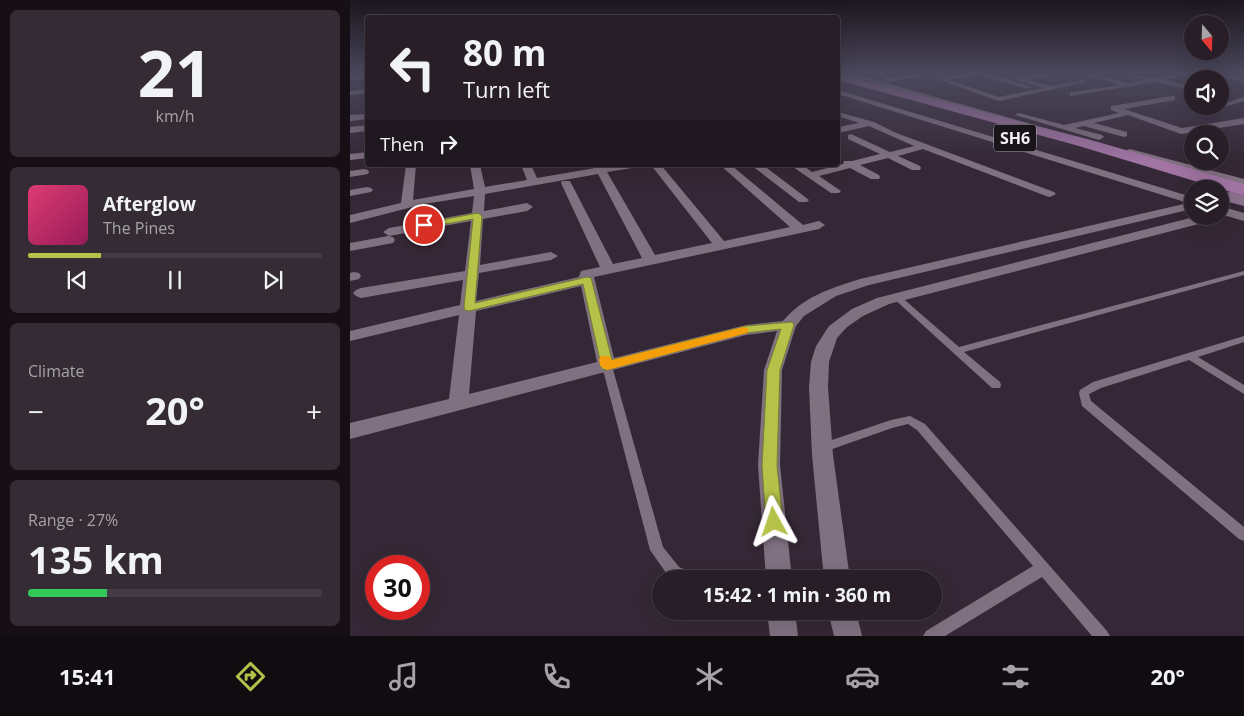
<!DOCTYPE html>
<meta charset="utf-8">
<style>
body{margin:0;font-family:"Open Sans",sans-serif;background:#342b34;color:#f1f3f6;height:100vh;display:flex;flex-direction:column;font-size:19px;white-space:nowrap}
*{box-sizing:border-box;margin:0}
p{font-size:16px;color:#a5a2a8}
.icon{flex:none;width:28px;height:28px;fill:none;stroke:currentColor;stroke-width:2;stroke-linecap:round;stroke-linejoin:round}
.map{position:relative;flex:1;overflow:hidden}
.drawer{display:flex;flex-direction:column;gap:10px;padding:10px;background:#161016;width:350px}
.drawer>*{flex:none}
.guide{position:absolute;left:15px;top:15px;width:475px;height:152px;border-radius:5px;box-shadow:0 5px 20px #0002,0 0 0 1px #443c45;background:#281e28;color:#f1f3f6;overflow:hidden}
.needle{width:32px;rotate:161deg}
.fabs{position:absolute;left:834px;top:15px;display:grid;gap:10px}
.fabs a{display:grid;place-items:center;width:45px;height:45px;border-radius:50%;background:#281e28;box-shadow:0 5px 20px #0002,0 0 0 1px #443c45;font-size:25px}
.speed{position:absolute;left:15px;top:555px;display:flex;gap:10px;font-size:25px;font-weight:700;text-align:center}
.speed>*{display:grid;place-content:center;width:65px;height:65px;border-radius:50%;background:#281e28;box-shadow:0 5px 20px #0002,0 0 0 1px #443c45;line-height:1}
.speed .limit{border:8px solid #d22;background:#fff;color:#111}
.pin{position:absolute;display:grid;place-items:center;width:42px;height:42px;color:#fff;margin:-21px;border:2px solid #fff;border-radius:50%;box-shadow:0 1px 5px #0007}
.me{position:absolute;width:55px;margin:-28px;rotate:355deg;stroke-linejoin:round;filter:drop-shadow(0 0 4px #0008)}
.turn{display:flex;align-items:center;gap:18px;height:105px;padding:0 15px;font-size:22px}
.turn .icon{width:65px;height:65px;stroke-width:2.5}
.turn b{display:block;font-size:35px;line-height:42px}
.then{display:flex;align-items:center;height:48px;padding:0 15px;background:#0003;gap:10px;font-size:19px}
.big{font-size:38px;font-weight:700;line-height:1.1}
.drawer .tile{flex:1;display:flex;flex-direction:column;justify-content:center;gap:8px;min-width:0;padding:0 18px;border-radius:8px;background:#342b34}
.drawer .dial{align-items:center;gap:0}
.dial b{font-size:65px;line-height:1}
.song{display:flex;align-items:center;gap:15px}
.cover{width:60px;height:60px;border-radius:8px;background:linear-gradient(135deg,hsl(340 70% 55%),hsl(330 70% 35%))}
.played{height:5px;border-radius:2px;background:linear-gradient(90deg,#b5c249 25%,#443c45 25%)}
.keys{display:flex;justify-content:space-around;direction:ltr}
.heat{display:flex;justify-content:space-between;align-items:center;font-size:28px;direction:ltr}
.charge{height:8px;border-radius:4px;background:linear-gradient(90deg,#34c759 27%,#443c45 0)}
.trip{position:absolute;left:302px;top:570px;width:290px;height:50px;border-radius:25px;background:#281e28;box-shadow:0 5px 20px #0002,0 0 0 1px #443c45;font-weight:700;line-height:50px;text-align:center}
.menu{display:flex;height:80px;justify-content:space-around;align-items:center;background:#100c10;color:#a5a2a8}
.menu .icon{width:35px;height:35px}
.menu .current{color:#b5c249}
.menu b{font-size:22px;color:#f1f3f6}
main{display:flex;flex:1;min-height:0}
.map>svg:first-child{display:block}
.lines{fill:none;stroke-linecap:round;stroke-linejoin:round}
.service{fill:#807181;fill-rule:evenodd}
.minor{fill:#807181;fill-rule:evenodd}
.secondary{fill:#8c728e;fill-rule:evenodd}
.trunk{fill:#a174a4;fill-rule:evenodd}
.route{fill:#b5c249;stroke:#767e2f}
.slow{fill:#f59e0b}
.labels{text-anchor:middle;stroke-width:5;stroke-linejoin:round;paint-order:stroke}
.shield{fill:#19141a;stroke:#b4adb5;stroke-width:1}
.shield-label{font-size:16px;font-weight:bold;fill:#f7eff8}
</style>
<main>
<section class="drawer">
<div class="tile dial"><b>21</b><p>km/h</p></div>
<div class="tile">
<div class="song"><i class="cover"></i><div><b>Afterglow</b><p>The Pines</p></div></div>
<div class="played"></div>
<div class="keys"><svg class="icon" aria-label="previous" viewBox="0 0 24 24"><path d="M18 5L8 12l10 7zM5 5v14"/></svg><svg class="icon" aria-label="pause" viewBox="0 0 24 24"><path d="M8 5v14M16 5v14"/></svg><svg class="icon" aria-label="next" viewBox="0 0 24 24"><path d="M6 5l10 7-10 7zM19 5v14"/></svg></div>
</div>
<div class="tile"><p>Climate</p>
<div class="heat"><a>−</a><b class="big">20°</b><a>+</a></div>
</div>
<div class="tile"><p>Range · 27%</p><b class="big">135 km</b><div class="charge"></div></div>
</section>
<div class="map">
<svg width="894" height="636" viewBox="0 0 894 636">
<rect width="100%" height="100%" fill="#352836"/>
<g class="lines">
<!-- service -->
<g class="service">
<path d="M894,271v4l-280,77 36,30 1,3 -1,3h-8l-100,-91 1,-2h6l60,52z"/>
<path d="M894,336v6l-46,15 46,28v9l-55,-34 -88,28 -12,6 2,7 153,126v14l-5,-2 -157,-133 -3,-13 1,-3 13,-8z"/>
<path d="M257,363l3,1 2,2 51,181 16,20 15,7 2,5h-23l-4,-2 -19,-27 -48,-184 2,-2z"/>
<path d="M560,416l15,8 182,207 3,5h-18l-50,-59 -97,59h-22l3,-5 107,-65 -116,-136 -9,-6 -16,4 -71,25 -4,-2 -2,-3 2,-3 74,-25z"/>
</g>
<!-- minor -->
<g class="minor">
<path d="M490,73h11l180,51 -7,2z"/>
<path d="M571,73l10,1 -41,8 -10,-5 3,-2 8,3z"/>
<path d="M615,73h21l46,14 -4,2 -50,-14 -29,5 50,17 44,-9 -27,-8v-2l2,-1 25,-4h17l-32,7 23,6 33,-6 3,2 -88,19 -62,-22z"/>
<path d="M730,73h11l37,10 18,-3 -25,-7c12,0 24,5 35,5 13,-1 24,-5 36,-5l-27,7 27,6v4l-36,-8 -86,14v-4h3l47,-7z"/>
<path d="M860,73h12l22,5v4z"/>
<path d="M18,75v4l-18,1v-4z"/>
<path d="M18,89v4l-18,2v-4z"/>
<path d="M488,90l354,107v12l-323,76 -33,11 -32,20 -8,10 -14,44 -2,95 12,114h-26l-8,-114 6,-95 13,-39 -31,4 -396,104v-16l99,-24 10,-84 -109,26v-10l110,-26 3,-25 -102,18 -5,-2 -3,-3 3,-3 5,-2 104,-17 6,-50 -82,15 -6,-4 6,-4 83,-15 2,-17 -50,8 -74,19v-8l51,-12 5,-38h10l-3,35 61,-11 -4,-24h10l5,22 42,-7 -6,-15h10l6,13 58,-10 -2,-3h10l1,2 33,-2 -5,3 -25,4 48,83 57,-12 -61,-78h10l63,76 66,-14 -70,-62h11l72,60 16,-4 6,4 -6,4 -225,48 20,81 132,-33 37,-4c20,-24 48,-33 77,-42l328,-76 -350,-109zM248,174l44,84 -29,6 -42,-81 -1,-2h-8l-1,2 39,84 -19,4 -2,6 -103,24 3,-28 72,-13 7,-4 -7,-4 -71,13 3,-46 44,-8 6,-4 -6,-4 -43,8 1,-17zM231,286l16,76 -128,32 7,-83z"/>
<path d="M822,96h3v4l-51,9 58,19 62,-10v6l-63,10 -53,-19 -34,8 33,9v4l-3,1 -40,-11 -9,2 27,7 2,2 -5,3 -84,-25 4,-2 45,12 55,-12 -8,-3v-4z"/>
<path d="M894,97v4l-24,7 -4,-2z"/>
<path d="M488,112l36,10 20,10 160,60 2,2 -6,3 -4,-1 -123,-47 -25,7 22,10 1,2 -1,2h-8l-24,-12 -28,7 19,10 1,2 -1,2h-8l-21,-11 -31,8 22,15 -2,2h-8l-41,-28h12l10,7 31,-8 1,-3h8l28,-7 -32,-15v-4l3,-1 39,18 24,-6 -45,-20 -31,7v-6l21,-4 -21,-7z"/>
<path d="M18,114v5l-18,2v-6z"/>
<path d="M18,125v6l-18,2v-6z"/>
<path d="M780,149l114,30v6l-117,-31v-4z"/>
<path d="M18,152v6l-18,2v-6z"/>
<path d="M401,165h12l46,35 -2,2h-8z"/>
<path d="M14,169l4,1 1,2 -1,2 -18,3v-6z"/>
<path d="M17,187l4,1 2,2 -2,2 -21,4v-6z"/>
<path d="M870,206l24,7v8l-24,-7z"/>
<path d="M848,216h22l-2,3 -329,85 -26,12 -16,11 -10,11 -8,24 -1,25 5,68 17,124h-26l-12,-124 -3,-68 2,-25 5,-16 13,-20 23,-17 25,-11z"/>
<path d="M38,236l5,1 2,3 -2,3 -43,8v-8z"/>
<path d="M4,272l5,1 2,3 -2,3 -9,2v-8z"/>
<path d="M417,611h28l3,25h-28z"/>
<path d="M478,611h28l6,25h-28z"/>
</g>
<!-- secondary -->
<path class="secondary" d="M881,192l13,4v10l-19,-5 -2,-4 2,-4z"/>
<!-- trunk -->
<path class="trunk" d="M488,74l253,66 153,44v12l-165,-50 -241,-66z"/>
</g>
<!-- sky -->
<linearGradient id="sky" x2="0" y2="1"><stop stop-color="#1d161e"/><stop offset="0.45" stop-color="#4b485d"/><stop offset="1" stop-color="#4b485d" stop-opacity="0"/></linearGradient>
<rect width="894" height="162" fill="url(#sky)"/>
<!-- route -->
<path class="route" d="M128,213l4,3 -7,87 112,-26 4,1 21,82 134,-34 46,-4 2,3 -14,45 -3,96 6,56 -3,6 -6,2 -6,-2 -2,-6 -4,-56 5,-96 14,-41 -35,4 -139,37 -5,-1 -19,-85 -114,27 -4,-1 -1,-3 9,-88 -49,9 -4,-3 4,-2z"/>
<!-- slow -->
<path class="slow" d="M393,327l4,1 2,2 -2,3 -140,37 -7,-4 -1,-7 2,-3h8l3,4z"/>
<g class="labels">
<!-- shield labels -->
<rect class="shield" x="644" y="124.5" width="42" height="27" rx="4"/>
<g class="shield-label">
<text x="665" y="144">SH6</text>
</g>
</g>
</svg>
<div class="fabs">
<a><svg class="needle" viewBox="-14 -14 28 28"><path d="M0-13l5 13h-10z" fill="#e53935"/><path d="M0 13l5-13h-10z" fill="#a5a2a8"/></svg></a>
<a><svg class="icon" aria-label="sound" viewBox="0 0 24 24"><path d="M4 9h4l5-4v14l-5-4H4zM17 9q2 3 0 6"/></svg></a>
<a><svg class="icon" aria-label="search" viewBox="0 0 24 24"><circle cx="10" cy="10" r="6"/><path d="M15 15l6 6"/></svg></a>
<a><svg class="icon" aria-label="layers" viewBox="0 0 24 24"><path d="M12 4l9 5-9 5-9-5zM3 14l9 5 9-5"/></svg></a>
</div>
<div class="speed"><div class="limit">30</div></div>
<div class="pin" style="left:74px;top:225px;background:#d93025"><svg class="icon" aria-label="arrive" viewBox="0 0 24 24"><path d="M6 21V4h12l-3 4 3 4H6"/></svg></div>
<svg class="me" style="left:424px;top:522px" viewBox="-20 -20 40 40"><path d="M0-17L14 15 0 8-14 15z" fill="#b5c249" stroke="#fff" stroke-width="4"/></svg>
<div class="trip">15:42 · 1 min · 360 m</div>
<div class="guide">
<div class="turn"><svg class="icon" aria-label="left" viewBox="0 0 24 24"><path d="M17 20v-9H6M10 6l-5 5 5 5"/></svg><div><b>80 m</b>Turn left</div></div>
<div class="then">Then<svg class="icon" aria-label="right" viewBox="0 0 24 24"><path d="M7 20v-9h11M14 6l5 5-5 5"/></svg></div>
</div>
</div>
</main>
<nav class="menu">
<b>15:41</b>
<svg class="icon current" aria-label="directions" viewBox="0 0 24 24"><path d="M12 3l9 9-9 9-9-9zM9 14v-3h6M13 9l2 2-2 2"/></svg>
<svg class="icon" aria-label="music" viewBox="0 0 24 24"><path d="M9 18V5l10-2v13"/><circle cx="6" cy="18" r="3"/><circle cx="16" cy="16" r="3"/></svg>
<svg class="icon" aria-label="phone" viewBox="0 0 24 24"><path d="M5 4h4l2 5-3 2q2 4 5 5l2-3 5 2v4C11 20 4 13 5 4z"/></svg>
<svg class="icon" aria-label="climate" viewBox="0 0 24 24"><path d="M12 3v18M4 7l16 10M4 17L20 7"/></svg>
<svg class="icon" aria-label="car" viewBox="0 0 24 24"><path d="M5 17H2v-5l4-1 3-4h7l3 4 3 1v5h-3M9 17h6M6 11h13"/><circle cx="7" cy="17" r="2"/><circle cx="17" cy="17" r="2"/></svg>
<svg class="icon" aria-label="filters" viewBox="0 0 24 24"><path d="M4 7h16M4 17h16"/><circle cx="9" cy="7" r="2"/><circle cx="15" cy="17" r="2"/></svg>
<b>20°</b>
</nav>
